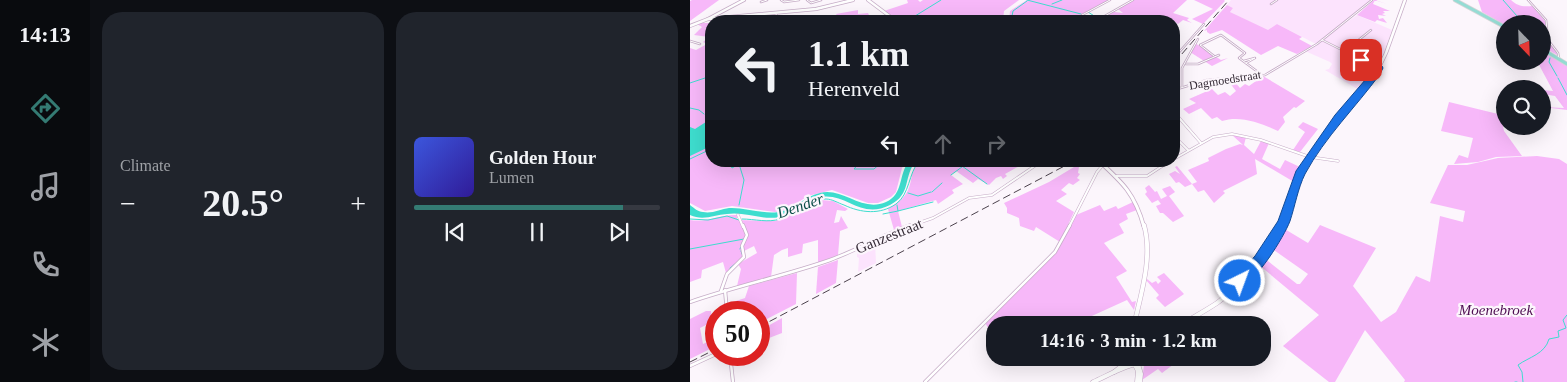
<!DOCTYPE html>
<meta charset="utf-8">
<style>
body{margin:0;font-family:"Times New Roman",serif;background:#20242c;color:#f1f3f6;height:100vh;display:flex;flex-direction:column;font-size:19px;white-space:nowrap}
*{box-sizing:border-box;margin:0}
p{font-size:16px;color:#9ea1a6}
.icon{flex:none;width:28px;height:28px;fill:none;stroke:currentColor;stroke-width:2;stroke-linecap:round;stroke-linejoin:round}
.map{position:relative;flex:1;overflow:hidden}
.details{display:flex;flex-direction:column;gap:12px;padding:12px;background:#0d0f14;width:600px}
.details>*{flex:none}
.guide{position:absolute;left:15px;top:15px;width:475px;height:152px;border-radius:20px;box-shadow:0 5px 20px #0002;background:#171b24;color:#f1f3f6;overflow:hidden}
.needle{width:32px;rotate:157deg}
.fabs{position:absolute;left:806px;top:15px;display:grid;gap:10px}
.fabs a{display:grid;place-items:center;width:55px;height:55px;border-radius:50%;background:#171b24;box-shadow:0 5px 20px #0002;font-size:25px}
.speed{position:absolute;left:15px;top:301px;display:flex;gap:10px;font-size:25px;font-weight:700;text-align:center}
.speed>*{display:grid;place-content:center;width:65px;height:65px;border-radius:50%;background:#171b24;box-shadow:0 5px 20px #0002;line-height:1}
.speed .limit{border:8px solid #d22;background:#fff;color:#111}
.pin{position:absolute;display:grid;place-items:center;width:42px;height:42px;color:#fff;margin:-21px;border-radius:10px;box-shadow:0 2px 8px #0006}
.me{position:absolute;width:55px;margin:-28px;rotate:42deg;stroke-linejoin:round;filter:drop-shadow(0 0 4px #0008)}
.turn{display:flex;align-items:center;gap:18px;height:105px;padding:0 20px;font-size:22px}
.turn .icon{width:65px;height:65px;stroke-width:2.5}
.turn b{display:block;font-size:35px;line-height:42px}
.lanes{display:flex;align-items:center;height:48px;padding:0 20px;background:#0003;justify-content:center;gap:25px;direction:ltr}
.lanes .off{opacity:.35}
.big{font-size:38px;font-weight:700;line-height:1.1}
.details .tile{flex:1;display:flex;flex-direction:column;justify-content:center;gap:8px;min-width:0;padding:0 18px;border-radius:20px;background:#20242c}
.song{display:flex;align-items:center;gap:15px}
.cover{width:60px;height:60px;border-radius:8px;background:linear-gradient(135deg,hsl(230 70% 55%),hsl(250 70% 35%))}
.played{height:5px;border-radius:2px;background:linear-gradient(90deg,#347b73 85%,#363941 85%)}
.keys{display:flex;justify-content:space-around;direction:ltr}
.heat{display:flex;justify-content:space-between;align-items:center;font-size:28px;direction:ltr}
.details .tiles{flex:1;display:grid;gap:12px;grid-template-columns:repeat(2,1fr)}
.trip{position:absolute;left:296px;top:316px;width:285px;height:50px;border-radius:20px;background:#171b24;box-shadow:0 5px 20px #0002;font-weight:700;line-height:50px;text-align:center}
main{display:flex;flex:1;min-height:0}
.tab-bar{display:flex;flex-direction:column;width:90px;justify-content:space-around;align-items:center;background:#090b0e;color:#9ea1a6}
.tab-bar .icon{width:35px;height:35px}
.tab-bar .active{color:#347b73}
.tab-bar b{font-size:22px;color:#f1f3f6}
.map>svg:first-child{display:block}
.built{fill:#fce3fd}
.green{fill:#f7b8f9}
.water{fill:#3eddce}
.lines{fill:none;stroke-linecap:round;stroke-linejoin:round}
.stream{stroke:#3eddce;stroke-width:1}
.street-far2-casing{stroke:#c6adc7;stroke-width:2.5}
.street-far1-casing{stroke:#c6adc7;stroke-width:3}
.street-casing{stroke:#c6adc7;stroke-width:4}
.secondary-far2-casing{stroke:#c6adc7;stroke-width:4}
.secondary-far1-casing{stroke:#c6adc7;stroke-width:4.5}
.secondary-casing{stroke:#c6adc7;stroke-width:5}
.primary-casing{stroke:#d7d5d7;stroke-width:4.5}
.street-far2{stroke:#fff;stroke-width:1}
.street-far1{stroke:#fff;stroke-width:2}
.street{stroke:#fff;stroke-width:2.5}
.secondary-far2{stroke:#fff;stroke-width:2.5}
.secondary-far1{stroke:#fff;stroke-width:3}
.secondary{stroke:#fff;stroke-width:4}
.primary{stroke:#95dcd4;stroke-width:3}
.rail{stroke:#4c424d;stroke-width:1;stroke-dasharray:8 4;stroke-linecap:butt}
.route{fill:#1a73e8;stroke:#114b97}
.labels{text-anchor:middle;stroke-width:4.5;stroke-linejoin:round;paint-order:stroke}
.far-street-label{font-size:12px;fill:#352b36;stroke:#fcf6fc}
.street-label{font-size:15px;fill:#352b36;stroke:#fcf6fc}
.park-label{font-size:15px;font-style:italic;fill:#4f0e53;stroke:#fcf6fc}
.water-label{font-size:16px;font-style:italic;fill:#0a4e48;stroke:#fcf6fc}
</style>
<main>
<nav class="tab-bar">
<b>14:13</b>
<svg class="icon active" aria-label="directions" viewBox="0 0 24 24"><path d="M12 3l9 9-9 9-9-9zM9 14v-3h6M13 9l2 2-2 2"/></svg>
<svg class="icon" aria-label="music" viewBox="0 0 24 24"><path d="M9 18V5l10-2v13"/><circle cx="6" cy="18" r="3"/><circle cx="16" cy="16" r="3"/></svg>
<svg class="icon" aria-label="phone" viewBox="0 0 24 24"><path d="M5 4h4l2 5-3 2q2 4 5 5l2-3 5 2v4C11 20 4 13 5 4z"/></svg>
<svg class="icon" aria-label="climate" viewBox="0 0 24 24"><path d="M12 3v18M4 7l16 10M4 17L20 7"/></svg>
</nav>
<section class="details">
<div class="tiles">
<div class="tile"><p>Climate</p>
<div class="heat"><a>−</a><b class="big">20.5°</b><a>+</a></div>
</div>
<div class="tile">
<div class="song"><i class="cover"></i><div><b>Golden Hour</b><p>Lumen</p></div></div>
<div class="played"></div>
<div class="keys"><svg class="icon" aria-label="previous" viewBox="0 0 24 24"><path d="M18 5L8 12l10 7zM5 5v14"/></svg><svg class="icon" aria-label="pause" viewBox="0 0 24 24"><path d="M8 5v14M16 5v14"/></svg><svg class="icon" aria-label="next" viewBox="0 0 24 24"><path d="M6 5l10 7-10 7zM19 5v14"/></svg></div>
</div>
</div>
</section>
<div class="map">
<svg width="877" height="382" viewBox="0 0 877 382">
<rect width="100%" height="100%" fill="#fcf6fc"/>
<!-- built -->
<g class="built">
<path d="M541,0h140l-55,44 -39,-20 -9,7 -38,-19 3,-4 -6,-3z"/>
<path d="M667,15l35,15 -13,36 -18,25 -36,-21 4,-1 3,-5 -2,-2 -25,-11 12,-7z"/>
<path d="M185,241l1,22 -18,9 1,-14 -2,-1v-7z"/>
</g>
<!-- green -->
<g class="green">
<path d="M2,0h27l-29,21v-20z"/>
<path d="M217,0h11l2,2 3,-2h96l-15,11 -1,10h-107l-12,-10 24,-8z"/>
<path d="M337,0h82l-29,15 -3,6h-68l1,-10z"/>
<path d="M443,0h54l-14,13 16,5 -2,2 5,3 -9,-3 -5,4 -4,-3h-68l-1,-3v3l-6,-2 15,-7 9,1 -5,-4z"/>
<path d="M504,0h30l1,1 -22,23 -11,-5 21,-10z"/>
<path d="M684,0l13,4 -12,-4 -2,4 17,7h-7l2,2 -3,1 4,2 -8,-1 1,4 4,-1 4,5 -10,-3 -2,2 -18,-7z"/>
<path d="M786,0h40h-5c6,6 13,7 21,6l13,15 2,18 12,17 -16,-9 -1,-23 -37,1 -23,-13 -4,-12z"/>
<path d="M537,5l6,3 -3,4 38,18 9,-6 25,13 -3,2 13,7 -15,8 -19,-8 -17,9 -39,-25 -12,4 -3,-2v-2l-3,1z"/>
<path d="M168,10v4l10,-1 2,4v4h-55l8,-2 2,2 5,-2 -1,-3 3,-1 3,3 3,-1 -2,-3z"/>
<path d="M10,23h11v138h196l-5,7 -6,24 -5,5 -13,6h-10l-36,-13 -24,6 -22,14 -11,2 -43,-6 -27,5 -15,-8v-155l6,2 11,-6 -4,-2 6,-5 -15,-2 8,-8 -5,-3z"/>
<path d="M505,43l26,17 7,-2 -16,8 -22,-14z"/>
<path d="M853,50l24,14v46l-24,-3 21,1 -9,-12 -12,-2v-4l10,1 -16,-30h5z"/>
<path d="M573,76l42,25 -9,7 -2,-1 -11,10 2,5 -7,9c-17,-8 -38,-16 -56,-10l-5,-4 -5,2 -11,-11 -12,6 -6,-5 13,-6 -7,-4 23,-10 6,6 7,-3 5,4 6,-5 -7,-9 5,-1 6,7 5,-4 4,2z"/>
<path d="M759,102l49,12 2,-2 4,19 18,25 -26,1 -18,5 -24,2 5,-9 9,3 5,-20 -32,-7z"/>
<path d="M613,122l15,7 -18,23 -7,-2 12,-18 -7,-5z"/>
<path d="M542,135l14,2 -2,8 10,9 7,-13 8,2 -7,16 18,10 5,-9 17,8 -8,14 -39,-23 2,15 -34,17 2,2 -11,10 -10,-13 -6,2 -6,-8 -7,3 -6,-5 -3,1 -7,-9 6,-3 5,3 -5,-7 2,-1 15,18 5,-2 -9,-12 21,-9 -1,-3 18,-9 14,-5 3,1z"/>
<path d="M847,156l22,3 8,5v218h-163l1,-2 -40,-50 -30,52h-6l-46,-36 36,-31 -60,-50 5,-7 33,26h3l8,-10 -37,-26 12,-20 25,15 12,-18 56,23 -23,38 28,36 15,-10 20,-36 14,6 10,-66 23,6 2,-11 -35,-8 18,-38h19l31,-7z"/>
<path d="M230,161h100l3,3 -18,10 2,2 -4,3 -2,-3 -5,2 -7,7 -11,-6 -5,4 -17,-12 -5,4 12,9 -11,6 2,3 -16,11 -2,-4 -38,11 4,16 -8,3 -6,-21c8,-5 16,-10 20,-19 5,-10 2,-21 12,-29z"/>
<path d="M394,161h3l-8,6 -1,6 2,1 -3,4 3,2 -7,5 -4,-2 -8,7 6,4 -11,7 18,11 -14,30 -24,-15 -2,4 -14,-5 -1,-8 -12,-5v-5l-3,-5 45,-21z"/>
<path d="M459,185l6,7 2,-1 4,8 6,-3 -5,-7 8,-3 5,6 -6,4 15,20 -11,6 -10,-9h-3l-4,-7 5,-2 -3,-4 -6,3 -7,-9 2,-2 -2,-4z"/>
<path d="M131,200l12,1 15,8 -3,2 -8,-1 -3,13 5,-1 2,-6 7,12 -8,3 -2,24 -20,8v-23l-15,4 -1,9 -14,4v-9l-6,2 -8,5 -3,22 -34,9 4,-17 -3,-5 19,-11 -3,-7 -10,5 -3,-5 2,11 -17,16 -3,-11 -21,8 -1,8 -11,4v-62c17,3 30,-6 47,-5v5l38,1z"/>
<path d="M443,202l4,8 -11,4 2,5 -9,5 5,9 -20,10 23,28 -11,6 16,25 4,-1 -2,9 -7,-10 -55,25h-77v13l-10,-15 70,-70 21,-38 24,-10 4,6 12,-5 2,3z"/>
<path d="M148,260l-2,23 -20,11 2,-27z"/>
<path d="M107,273l-1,31 -37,19v-11h-31l-1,-8 18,-6 4,-12z"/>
<path d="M474,273l20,21 -19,13 -9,-9 3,-3 -13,-15 1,-1 5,4 4,-2 2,3 3,-3 -4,-4z"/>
<path d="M16,311h5l1,11 -12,6 3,16 13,-6v8l-26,13v-40z"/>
<path d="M92,318v15l-23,9v-11z"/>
<path d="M455,358h30l3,3 -16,12 -4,-4 -16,11z"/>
</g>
<!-- water -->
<g class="water">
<path d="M16,117l5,3v26l-21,10v-29l5,2 14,-9z"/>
<path d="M219,161h7c-13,15 -4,33 -26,44 -29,15 -43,-12 -69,-8 -14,3 -24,14 -37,19 -19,6 -38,-5 -57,-2 -13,1 -24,7 -37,1v-10c4,3 8,7 13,7 9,2 18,-3 26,-4 18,-1 37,8 54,3 13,-4 23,-15 37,-18 23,-6 42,20 66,9 18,-8 12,-27 23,-41z"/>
</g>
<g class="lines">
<!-- stream -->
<g class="stream">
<path d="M337,0l54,14"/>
<path d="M813,0l21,24"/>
<path d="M362,4l10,-4"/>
<path d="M398,12l11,7"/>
<path d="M217,21l34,-21"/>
<path d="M321,21l2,-10 14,-10"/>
<path d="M852,45l2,2"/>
<path d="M860,58l-1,4 8,14"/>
<path d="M868,78l9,17"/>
<path d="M0,83l18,-6 3,2"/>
<path d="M0,108l9,2 5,4"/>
<path d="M19,112h2"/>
<path d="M0,159l21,-10"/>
<path d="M38,161l4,7 7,-4 5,16 -5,25"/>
<path d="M171,161l-7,8h20l9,-8"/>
<path d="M272,166l25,18"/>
<path d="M261,175l19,-14"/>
<path d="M242,192l10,-9"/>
<path d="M218,193l10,3 13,-4"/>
<path d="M207,205l1,6 35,-9"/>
<path d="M193,214l15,-3"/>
<path d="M0,219l18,1 19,-4 12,4"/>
<path d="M52,219c13,0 26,4 38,0 16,-5 29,-21 46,-20 6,0 12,4 18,6 17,8 36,10 52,-1 14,-10 12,-30 23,-43"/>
<path d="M0,249l54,-10"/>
<path d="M50,249l2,-6"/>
<path d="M51,251l1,3"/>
<path d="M40,268l5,-4"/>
<path d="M825,382h2"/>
<path d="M833,382l-1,-10 -4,-7c11,-8 27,-11 31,-26l10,-2 -1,-6 8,-3 -3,-8 4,-5"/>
</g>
<!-- street-far2 casing -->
<g class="street-far2-casing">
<g id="street-far2">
<path d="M91,0l3,2 15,-2"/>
<path d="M117,0l4,3 10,-3"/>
<path d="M838,0l18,20 2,20 10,13 1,6"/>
<path d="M71,2l6,-2"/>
<path d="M581,4l6,-4"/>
<path d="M85,13l6,8"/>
<path d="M389,21l3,-6 28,-15"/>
<path d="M406,21l37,-21"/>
<path d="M632,40l56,28"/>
<path d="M0,41l10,3"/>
<path d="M655,51l26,-21"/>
<path d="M524,56l-14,-11 21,-10 24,18 -6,5 23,17"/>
<path d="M484,58l30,-34"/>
<path d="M554,61l11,-3 -9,5"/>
<path d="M496,64h12l21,-9"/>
<path d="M492,87v-19l16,-29"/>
<path d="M484,90l33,-10 58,-5 52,-31 55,-44"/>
</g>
</g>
<!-- street-far1 casing -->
<g class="street-far1-casing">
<g id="street-far1">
<path d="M484,112l27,31"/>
<path d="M484,136l14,14"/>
<path d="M484,159l39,-22 19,-3 29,6 49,17 28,4"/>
<path d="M426,176h31l23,-15"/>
<path d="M48,215l5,12"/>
<path d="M217,227l26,-9 36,-20 23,-3 50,-34"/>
<path d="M379,227l28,-55 5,-6 11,-5"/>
</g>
</g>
<!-- street casing -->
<g class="street-casing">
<g id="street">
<path d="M35,290l2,22"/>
<path d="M31,291l6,-17 17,-17 -2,-11 5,-11 -4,-10"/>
<path d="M0,302c46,-16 94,-26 140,-42 27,-10 53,-25 81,-35"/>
<path d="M40,355l3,27"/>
<path d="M0,366l26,-12"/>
<path d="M235,382l130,-130 15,-27"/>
</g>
</g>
<!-- secondary-far2 casing -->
<g class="secondary-far2-casing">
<g id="secondary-far2">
<path d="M178,0l28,21"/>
<path d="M18,19l108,-10 37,-9"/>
<path d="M0,26l18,-7 36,-19"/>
<path d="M662,101l24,-27 10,-21 19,-53"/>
</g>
</g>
<!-- secondary-far1 casing -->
<g class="secondary-far1-casing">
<g id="secondary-far1">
<path d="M409,161c24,22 36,33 45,66"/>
<path d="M591,227l19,-53 39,-57 15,-17"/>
</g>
</g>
<!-- secondary casing -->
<g class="secondary-casing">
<g id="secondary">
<path d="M444,325c7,-31 19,-68 10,-100"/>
<path d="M490,325c12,-7 25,-14 37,-22 28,-20 47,-49 64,-78"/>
<path d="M448,364l3,10 -1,8"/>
<path d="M445,365l3,6 -1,11"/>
<path d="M424,372l14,-11"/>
<path d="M403,382c12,-5 34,-18 45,-18l2,-6"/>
</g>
</g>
<!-- primary casing -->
<g class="primary-casing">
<g id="primary">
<path d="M765,0l50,27"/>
<path d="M852,49l25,15"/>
</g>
</g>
<!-- street-far2 -->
<use href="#street-far2" class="street-far2"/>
<!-- street-far1 -->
<use href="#street-far1" class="street-far1"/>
<!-- street -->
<use href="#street" class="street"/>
<!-- secondary-far2 -->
<use href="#secondary-far2" class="secondary-far2"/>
<!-- secondary-far1 -->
<use href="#secondary-far1" class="secondary-far1"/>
<!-- secondary -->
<use href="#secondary" class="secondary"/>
<!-- primary -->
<use href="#primary" class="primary"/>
<!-- rail -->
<g class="rail">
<path d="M484,63l55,-63"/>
<path d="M69,327l315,-166"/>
<path d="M0,362l26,-13"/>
</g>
</g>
<!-- route -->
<path class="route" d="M671,57l21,9 1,2 -3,6c-24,33 -55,63 -75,100 -7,14 -10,32 -15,47 -6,16 -34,61 -50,66l-4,-1 -2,-5 2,-4 19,-21 23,-35 18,-50 39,-56 37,-43 2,-3 -17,-9z"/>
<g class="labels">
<!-- far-street labels -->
<g class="far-street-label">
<text transform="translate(535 80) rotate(-9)" y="4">Dagmoedstraat</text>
</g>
<!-- street labels -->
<g class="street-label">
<text transform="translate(199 236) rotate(-22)" y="5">Ganzestraat</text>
</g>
<!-- park labels -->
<g class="park-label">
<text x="806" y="315">Moenebroek</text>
</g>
<!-- water labels -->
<g class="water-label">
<text transform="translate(110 205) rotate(-19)" y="6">Dender</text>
</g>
</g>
</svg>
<div class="fabs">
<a><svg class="needle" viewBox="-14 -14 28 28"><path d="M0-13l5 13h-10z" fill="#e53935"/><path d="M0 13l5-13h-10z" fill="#9ea1a6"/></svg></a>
<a><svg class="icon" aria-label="search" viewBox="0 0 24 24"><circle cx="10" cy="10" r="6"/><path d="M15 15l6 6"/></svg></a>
</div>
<div class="speed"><div class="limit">50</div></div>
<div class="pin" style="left:671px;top:60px;background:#d93025"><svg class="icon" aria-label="arrive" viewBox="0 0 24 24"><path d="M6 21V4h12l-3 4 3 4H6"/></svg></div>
<svg class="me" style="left:550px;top:281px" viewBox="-20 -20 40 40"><circle r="17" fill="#1a73e8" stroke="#fff" stroke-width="3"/><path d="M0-11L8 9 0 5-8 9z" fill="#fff"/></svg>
<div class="trip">14:16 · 3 min · 1.2 km</div>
<div class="guide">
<div class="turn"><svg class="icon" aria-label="left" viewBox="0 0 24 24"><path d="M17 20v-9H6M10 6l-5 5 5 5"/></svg><div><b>1.1 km</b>Herenveld</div></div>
<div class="lanes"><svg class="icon" aria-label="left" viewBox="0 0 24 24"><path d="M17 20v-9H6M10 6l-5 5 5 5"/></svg><svg class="icon off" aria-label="ahead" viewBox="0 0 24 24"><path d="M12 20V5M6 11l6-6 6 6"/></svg><svg class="icon off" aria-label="right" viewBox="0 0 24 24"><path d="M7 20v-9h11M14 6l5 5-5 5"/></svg></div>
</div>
</div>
</main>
